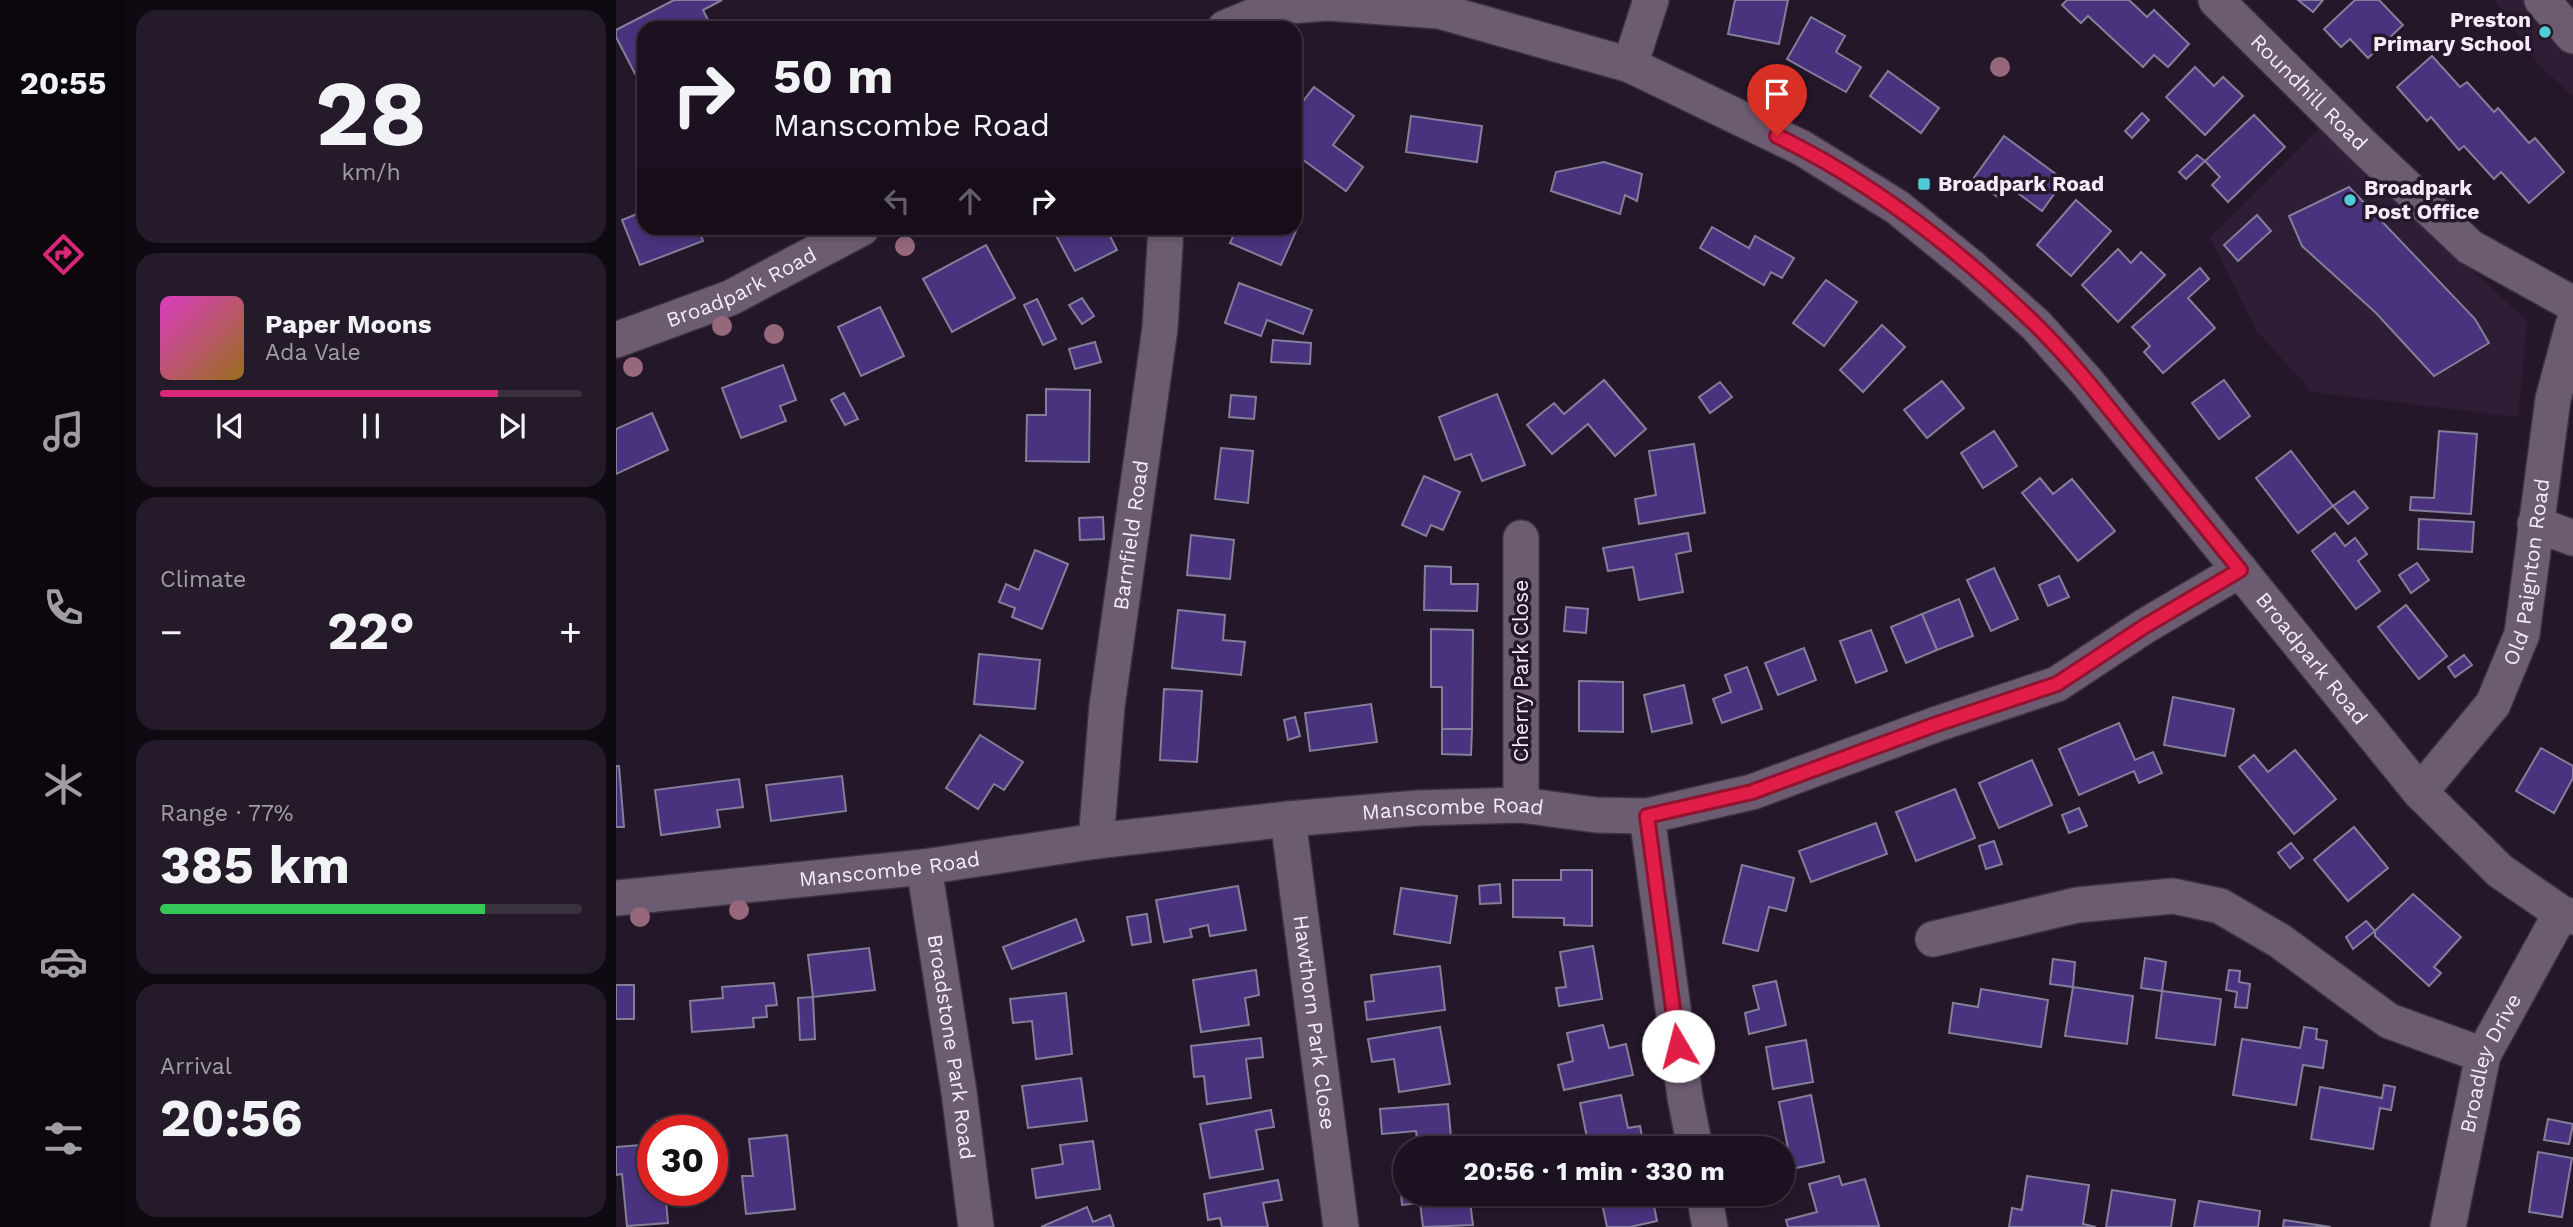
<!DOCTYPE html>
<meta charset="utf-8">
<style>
body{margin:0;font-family:"Work Sans",sans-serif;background:#251a29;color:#f1f3f6;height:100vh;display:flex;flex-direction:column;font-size:26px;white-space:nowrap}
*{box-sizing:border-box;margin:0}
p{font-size:23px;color:#a09da5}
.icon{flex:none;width:38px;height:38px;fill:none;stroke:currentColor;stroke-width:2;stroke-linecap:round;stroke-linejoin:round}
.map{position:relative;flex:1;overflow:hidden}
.drawer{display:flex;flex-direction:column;gap:10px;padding:10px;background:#0f0912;width:490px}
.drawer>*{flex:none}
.banner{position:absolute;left:21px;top:21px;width:665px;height:214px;border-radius:21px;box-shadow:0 4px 10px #0003,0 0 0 2px #3a313e;background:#1c1120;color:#f1f3f6;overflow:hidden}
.speed{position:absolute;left:21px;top:1115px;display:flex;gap:14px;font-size:35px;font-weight:700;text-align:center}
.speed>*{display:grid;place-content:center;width:91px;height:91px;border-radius:50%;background:#1c1120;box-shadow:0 4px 10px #0003,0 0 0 2px #3a313e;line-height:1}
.speed .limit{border:10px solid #d22;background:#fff;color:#111}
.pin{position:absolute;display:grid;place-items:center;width:60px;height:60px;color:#fff;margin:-72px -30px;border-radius:50% 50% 50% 0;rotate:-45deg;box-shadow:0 0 7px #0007}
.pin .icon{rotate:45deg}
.me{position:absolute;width:77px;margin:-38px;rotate:352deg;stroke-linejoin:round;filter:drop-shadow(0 0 5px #0008)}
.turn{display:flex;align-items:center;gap:24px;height:147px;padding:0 21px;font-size:32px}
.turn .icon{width:91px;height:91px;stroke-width:2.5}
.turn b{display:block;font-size:49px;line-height:60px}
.lanes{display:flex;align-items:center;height:66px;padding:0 21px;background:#0003;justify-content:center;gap:35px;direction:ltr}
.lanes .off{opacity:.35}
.big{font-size:52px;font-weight:700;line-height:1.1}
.drawer .card{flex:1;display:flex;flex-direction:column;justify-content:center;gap:10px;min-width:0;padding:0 24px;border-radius:21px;background:#251a29}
.drawer .dial{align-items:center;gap:0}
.dial b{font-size:91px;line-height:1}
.song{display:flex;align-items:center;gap:21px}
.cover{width:84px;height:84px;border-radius:10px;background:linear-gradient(135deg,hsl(310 70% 55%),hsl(40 70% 35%))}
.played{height:7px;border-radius:4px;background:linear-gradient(90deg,#db2777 80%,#3a313e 80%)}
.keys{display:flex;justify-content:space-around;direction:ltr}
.heat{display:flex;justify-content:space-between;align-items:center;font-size:38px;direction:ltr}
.charge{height:10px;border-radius:5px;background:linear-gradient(90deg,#34c759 77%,#3a313e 0)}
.trip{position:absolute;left:777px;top:1136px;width:402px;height:70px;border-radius:35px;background:#1c1120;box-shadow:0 4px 10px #0003,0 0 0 2px #3a313e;font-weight:700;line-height:70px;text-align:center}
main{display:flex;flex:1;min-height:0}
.menu{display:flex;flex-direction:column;width:126px;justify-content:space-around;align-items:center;background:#0b070d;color:#a09da5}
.menu .icon{width:49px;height:49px}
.menu .selected{color:#db2777}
.menu b{font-size:32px;color:#f1f3f6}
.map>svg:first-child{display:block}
.built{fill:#2f1d36}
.building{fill:#4a337e;stroke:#837e99;stroke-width:2}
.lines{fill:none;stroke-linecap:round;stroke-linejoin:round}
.minor-casing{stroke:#3b3140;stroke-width:38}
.minor{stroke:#6c5c72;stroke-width:35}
.tree{fill:#97687c}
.route-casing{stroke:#92132f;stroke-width:18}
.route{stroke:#e11d48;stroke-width:12}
.poi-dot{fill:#52cbd9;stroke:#25172a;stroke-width:2.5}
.labels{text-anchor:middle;stroke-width:7;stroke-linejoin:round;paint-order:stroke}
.poi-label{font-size:21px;font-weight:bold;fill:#f5ebf9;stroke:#25172a;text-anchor:start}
.street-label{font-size:21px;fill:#f5ebf9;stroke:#25172a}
</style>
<main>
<nav class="menu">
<b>20:55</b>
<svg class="icon selected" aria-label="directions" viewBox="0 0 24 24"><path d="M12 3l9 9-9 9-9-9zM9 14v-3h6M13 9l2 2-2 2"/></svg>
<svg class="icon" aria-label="music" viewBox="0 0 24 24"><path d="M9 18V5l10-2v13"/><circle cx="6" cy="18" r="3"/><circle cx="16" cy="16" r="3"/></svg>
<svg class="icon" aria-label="phone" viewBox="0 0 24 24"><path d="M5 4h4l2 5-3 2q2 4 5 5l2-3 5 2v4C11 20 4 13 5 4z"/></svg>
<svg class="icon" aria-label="climate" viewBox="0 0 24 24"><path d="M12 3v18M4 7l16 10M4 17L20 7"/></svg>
<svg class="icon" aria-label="car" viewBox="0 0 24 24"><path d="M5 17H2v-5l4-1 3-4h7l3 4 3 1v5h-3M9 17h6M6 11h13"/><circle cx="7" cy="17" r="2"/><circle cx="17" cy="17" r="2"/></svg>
<svg class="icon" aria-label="filters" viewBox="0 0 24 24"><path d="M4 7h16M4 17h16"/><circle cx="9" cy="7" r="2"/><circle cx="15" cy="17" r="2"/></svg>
</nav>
<section class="drawer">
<div class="card dial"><b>28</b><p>km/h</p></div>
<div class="card">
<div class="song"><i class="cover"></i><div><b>Paper Moons</b><p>Ada Vale</p></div></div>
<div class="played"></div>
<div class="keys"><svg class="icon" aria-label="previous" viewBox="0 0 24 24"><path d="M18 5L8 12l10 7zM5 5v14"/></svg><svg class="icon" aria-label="pause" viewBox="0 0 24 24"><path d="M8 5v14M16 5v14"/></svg><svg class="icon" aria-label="next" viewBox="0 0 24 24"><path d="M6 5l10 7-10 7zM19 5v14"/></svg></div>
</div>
<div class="card"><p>Climate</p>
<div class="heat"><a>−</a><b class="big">22°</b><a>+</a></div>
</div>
<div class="card"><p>Range · 77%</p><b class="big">385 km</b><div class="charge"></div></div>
<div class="card"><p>Arrival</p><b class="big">20:56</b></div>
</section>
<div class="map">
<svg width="1957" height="1227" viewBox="0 0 1957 1227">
<rect width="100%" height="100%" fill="#25172a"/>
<!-- built -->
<g class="built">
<path d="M1879,0h78v96l-34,-31z"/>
<path d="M1704,128l207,193 -9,96 -206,-25 -55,-61 -47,-94z"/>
</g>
<!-- building -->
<g class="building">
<path d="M58,0h48l-19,10 9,18h-68v63l-28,-54v-7z"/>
<path d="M1119,0h53l-9,44 -51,-10z"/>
<path d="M1451,0h62l18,17 7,-7 35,34 -21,23 -14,-12 -11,12 -55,-51 -7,7 -19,-18z"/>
<path d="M1682,0h25l-10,12z"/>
<path d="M1739,0h24l24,25 -35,33 -18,-19 -9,8 -17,-18z"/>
<path d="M1195,17l34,19 -9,16 25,15 -15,25 -59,-33z"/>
<path d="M1816,56l28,31 7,-5 27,30 4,-4 31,35 6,-5 29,34 -35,31 -28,-31 -7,7 -30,-33 -5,4 -28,-33 -4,4 -30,-34z"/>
<path d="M1579,67l19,19 9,-9 20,19 -38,39 -39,-38z"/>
<path d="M1272,71l51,37 -18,25 -51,-37z"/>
<path d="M698,87l40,29 -21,29 30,22 -17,24 -51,-37v-42z"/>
<path d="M1526,113l7,7 -17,18 -7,-7z"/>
<path d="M1638,115l31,32 -57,55 -16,-17 8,-8 -15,-16z"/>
<path d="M795,116l71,10 -5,36 -71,-10z"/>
<path d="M1388,136l60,44 -22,31 -34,-25 -9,12 -26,-19z"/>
<path d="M1581,155l8,6 -19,18 -7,-7z"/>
<path d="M988,162l38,12 -5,27 -12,-6 -5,19 -69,-23 5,-19z"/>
<path d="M1733,187l126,132 14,24 -55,33 -58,-63 -74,-67 -13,-30z"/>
<path d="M1460,200l35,31 -40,45 -34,-31z"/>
<path d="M28,211v17h54l5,13 -63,24 -18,-45z"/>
<path d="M1641,215l14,16 -33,30 -14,-16z"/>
<path d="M679,220l5,2 -19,43 -51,-22 7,-15h58z"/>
<path d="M1096,227l37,21 6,-12 39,22 -12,20 -11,-6 -7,13 -64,-37z"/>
<path d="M436,228h54l11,22 -42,21z"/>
<path d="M370,245l29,53 -63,34 -29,-53z"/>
<path d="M1502,249l13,14 10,-11 24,23 -47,47 -36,-37z"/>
<path d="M1584,268l9,11 -21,19 27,30 -52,45 -19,-21 6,-6 -18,-19z"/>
<path d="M1210,280l31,22 -33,44 -31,-23z"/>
<path d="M623,283l73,27 -9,24 -36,-14 -6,16 -36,-13z"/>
<path d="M466,298l12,18 -12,8 -13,-19z"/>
<path d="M421,299l19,40 -13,6 -19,-40z"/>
<path d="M264,307l24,49 -43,20 -23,-49z"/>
<path d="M1266,325l23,22 -42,45 -23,-22z"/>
<path d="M657,340l38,3 -1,21 -39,-2z"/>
<path d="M479,342l6,20 -26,7 -6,-20z"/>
<path d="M167,365l13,35 -16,6 6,15 -45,17 -19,-50z"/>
<path d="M988,380l42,49 -31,27 -27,-32 -36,30 -25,-29 27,-22 10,11z"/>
<path d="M1608,380l26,36 -31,23 -27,-36z"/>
<path d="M1326,381l22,27 -37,30 -23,-28z"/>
<path d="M1104,382l12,15 -22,16 -11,-16z"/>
<path d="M430,389l44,1 -1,72 -63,-1 1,-46h19z"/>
<path d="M228,393l14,26 -13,6 -14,-25z"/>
<path d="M881,394l28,71 -43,16 -11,-27 -16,6 -16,-43z"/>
<path d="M615,395l25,2 -2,22 -25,-2z"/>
<path d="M36,413l16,37 -52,24v-45z"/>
<path d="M1378,431l23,35 -34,22 -22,-35z"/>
<path d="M1823,431l38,3 -6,80 -61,-4 1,-13 23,1z"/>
<path d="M1078,444l11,69 -66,11 -4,-25 21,-4 -7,-44z"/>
<path d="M605,448l32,3 -5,52 -33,-4z"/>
<path d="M1675,451l42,55 -35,27 -42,-55z"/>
<path d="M808,476l36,16 -17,38 -12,-5 -5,11 -24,-11z"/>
<path d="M1424,478l13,16 19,-15 43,52 -37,30 -56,-68z"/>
<path d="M1738,491l14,17 -20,16 -15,-18z"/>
<path d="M487,517l1,22 -24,1 -1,-22z"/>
<path d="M1803,519l55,3 -2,30 -54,-3z"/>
<path d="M1072,533l3,18 -15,3 7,38 -44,8 -6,-33 -25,4 -5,-23z"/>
<path d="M1719,533l10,13 10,-8 12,16 -9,7 22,30 -24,18 -44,-58z"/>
<path d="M575,535l43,5 -4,39 -43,-4z"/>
<path d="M419,550l33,14 -26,65 -30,-12 3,-9 -16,-6 7,-18 13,6z"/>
<path d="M1801,563l12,17 -18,13 -12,-18z"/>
<path d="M809,566l26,1v17h27l-1,27 -53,-1z"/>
<path d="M1378,568l24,51 -27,12 -24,-51z"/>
<path d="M1443,576l10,21 -21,9 -9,-21z"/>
<path d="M1343,599l14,37 -36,14 -15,-36z"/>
<path d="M1790,605l41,51 -28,23 -41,-52z"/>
<path d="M950,607l22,2 -2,24 -22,-2z"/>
<path d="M562,610l47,5 -2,25 22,2 -4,33 -69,-7z"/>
<path d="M1306,614l15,36 -31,13 -15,-36z"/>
<path d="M815,629l42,1 -1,99h-30v-42h-11z"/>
<path d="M1255,630l16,41 -31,12 -16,-42z"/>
<path d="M1188,648l12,32 -38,15 -13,-32z"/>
<path d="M363,654l61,6 -5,49 -61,-5z"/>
<path d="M1848,655l8,10 -17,12 -7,-10z"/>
<path d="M1131,667l15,42 -40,14 -9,-24 18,-7 -6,-17z"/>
<path d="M963,681l44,1v50l-44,-1z"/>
<path d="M1068,685l8,38 -40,9 -8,-37z"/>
<path d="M548,689l38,2 -5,71 -37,-2z"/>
<path d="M1557,697l61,12 -9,47 -61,-11z"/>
<path d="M755,704l6,38 -67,9 -5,-38z"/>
<path d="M679,717l5,19 -12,4 -4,-20z"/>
<path d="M1503,723l16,37 18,-8 9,21 -23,10 -5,-12 -55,24 -20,-46z"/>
<path d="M826,729h30l-1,26 -29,-1z"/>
<path d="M364,735l43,27 -19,28 -10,-6 -16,25 -32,-21z"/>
<path d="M1925,748l32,18v12l-19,35 -38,-22z"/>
<path d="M1679,750l41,49 -42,35 -55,-67 15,-12 14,17z"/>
<path d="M1416,760l20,45 -53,23 -20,-45z"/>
<path d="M0,766h3l5,61h-8z"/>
<path d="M226,776l4,35 -75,10 -5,-36z"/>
<path d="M123,779l4,28 -26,3 3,17 -59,8 -6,-45z"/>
<path d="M1339,789l20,49 -59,23 -20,-49z"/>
<path d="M1463,808l8,18 -18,7 -7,-18z"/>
<path d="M1260,823l11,31 -76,28 -12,-31z"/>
<path d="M1738,827l34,41 -40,33 -34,-41z"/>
<path d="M1378,841l8,23 -16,5 -7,-23z"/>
<path d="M1675,843l12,15 -13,10 -12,-15z"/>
<path d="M1126,865l52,13 -8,33 -17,-4 -11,44 -35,-8z"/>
<path d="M945,870h31v56l-28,-1v-7l-51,-1v-37h48z"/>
<path d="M884,884l1,19 -21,1 -1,-18z"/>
<path d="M622,886l8,44 -36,6 -2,-11 -18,4 2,8 -28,5 -8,-42z"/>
<path d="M785,888l56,8 -7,47 -56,-9z"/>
<path d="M1797,894l48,43 -27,30 7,6 -12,13 -54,-50v-5z"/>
<path d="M531,914l4,28 -19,3 -5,-28z"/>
<path d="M460,919l8,22 -72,28 -9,-22z"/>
<path d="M1750,921l9,10 -22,18 -7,-12z"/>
<path d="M977,946l9,53 -43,7 -3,-18 10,-1 -6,-35z"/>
<path d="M253,948l6,42 -62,7 -5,-42z"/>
<path d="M1529,958l21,4 -4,29 -21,-3z"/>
<path d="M1437,959l22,3 -2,25 -23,-3z"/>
<path d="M824,966l5,44 -78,10 -2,-18 9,-1 -3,-26z"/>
<path d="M640,970l3,25 -14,3 4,27 -48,7 -8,-52z"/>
<path d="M1613,970l11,1 -1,11 11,2 -3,24 -12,-1 2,-15 -11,-2z"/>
<path d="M1160,981l10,44 -37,9 -4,-21 14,-4 -6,-23z"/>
<path d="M158,983l3,22 -11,1 1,11 -14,1 1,9 -62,5 -2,-31 33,-3 -1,-11z"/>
<rect x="0" y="985" width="18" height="34"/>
<path d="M1457,987l60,9 -6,48 -62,-8z"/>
<path d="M1365,989l67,11 -7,47 -92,-14 4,-30 25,4z"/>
<path d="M1546,991l59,8 -6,46 -59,-7z"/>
<path d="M450,993l6,61 -36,5 -4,-38 -19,2 -3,-24z"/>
<path d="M197,997l2,42 -15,1 -2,-42z"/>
<path d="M987,1025l6,23 17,-4 7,31 -69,15 -6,-25 15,-4 -6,-28z"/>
<path d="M824,1027l10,57 -51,8 -5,-33 -22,3 -4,-23z"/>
<path d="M1688,1027l13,2 -1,10 11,2 -4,27 -20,-3 -7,40 -63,-10 9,-56 58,9z"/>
<path d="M645,1038l2,19 -17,2 5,39 -44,6 -3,-28 -10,1 -3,-31z"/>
<path d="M1190,1040l7,42 -40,7 -7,-42z"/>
<path d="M465,1078l6,43 -59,7 -6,-42z"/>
<path d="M1768,1085l11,2 -4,23 -11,-2 -7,41 -62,-10 9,-52 62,11z"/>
<path d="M1005,1095l7,33 12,-2 4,22h-55l-9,-45z"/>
<path d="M1195,1095l13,67 -32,7 -13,-67z"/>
<path d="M832,1104l4,44h-34l-2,-17 -34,3 -2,-25z"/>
<path d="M655,1110l3,17 -18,3 7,39 -53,9 -10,-54z"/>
<path d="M68,1119l1,11h-27l-1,-9z"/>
<path d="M1932,1119l25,5 -4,20 -25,-4z"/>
<path d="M171,1135l8,74 -49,5 -4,-38h11l-4,-37z"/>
<path d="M477,1141l7,48 -64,9 -4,-29 31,-5 -3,-19z"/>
<path d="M37,1144v46h12l3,33 -41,3 -5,-52 -6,1v-28z"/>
<path d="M1922,1152l34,6 -10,59 -33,-5z"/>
<path d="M1223,1176l3,9 23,-6 14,47 -91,1 -2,-7 31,-8 -8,-28z"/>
<path d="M1411,1176l62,9 -6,39 13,3h-87l3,-19 10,2z"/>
<path d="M662,1180l4,20 -19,3 5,24h-46l-2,-9 -12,2 -4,-26z"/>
<path d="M784,1181h5v13h64l4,31 -50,2 -3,-24 -18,2z"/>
<path d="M1496,1190l63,10 -4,27h-65z"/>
<path d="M984,1194h37l2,9 14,-2 4,20 -27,6h-23z"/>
<path d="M1583,1201l61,10 -2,16h-64z"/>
<path d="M471,1207l6,15 17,-7 4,12h-73z"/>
<path d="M1668,1220l47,7h-48z"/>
</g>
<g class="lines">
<!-- minor casing -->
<g class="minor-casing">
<g id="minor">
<path id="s1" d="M1600,0l146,145 108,102 103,57"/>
<path d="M1926,0l31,36"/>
<path id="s2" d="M609,28l50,-21 53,-4 111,8 191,54 172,83 95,59 74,60 65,58 51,57 333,410 80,79 61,42 12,4"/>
<path d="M1014,65l21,-65"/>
<path id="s3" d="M0,340l114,-42 132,-70"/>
<path d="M1919,524l38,14"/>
<path d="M905,538v267"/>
<path id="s4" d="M1804,792l73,-88 29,-70 31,-235 20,-74"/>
<path d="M1031,816l38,281 10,51"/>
<path id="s5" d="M672,819l53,408"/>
<path id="s6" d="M480,841l11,-135 53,-378 6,-100"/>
<path id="s7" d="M308,867l35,225 17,135"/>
<path id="s8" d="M0,898l308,-31 172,-26 192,-22 130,-11 103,-3 75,10 51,1 105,-24 185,-68 120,-40 88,-58 95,-56"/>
<path d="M1317,939l144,-34 96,-9 47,10 60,35 109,80 94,34"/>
<path d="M1088,1194l6,33"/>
<path id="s9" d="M1832,1227l35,-172 78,-142"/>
</g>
</g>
<!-- minor -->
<use href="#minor" class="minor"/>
</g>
<!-- trees -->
<g class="tree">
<circle cx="1384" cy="67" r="10"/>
<circle cx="289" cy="246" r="10"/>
<circle cx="106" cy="326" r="10"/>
<circle cx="158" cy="334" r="10"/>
<circle cx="17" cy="367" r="10"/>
<circle cx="123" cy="910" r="10"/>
<circle cx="24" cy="917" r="10"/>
</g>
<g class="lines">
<!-- route casing -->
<g class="route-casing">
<path id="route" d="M1062,1046l-31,-230 105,-24 185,-68 120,-40 88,-58 95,-56c-37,-46 -74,-91 -111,-137 -30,-37 -60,-76 -94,-109 -75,-73 -163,-142 -258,-188"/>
</g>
<!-- route -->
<use href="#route" class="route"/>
</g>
<!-- markers -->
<g class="poi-dot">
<circle cx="1929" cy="32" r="7"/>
<rect x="1301" y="177" width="14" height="14" rx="3.5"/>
<circle cx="1734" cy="200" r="7"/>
</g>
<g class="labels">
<!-- poi labels -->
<g class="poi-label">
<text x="1915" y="27" text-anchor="end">Preston<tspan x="1915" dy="24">Primary School</tspan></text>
<text x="1322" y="191">Broadpark Road</text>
<text x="1748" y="195">Broadpark<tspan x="1748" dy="24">Post Office</tspan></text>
</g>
<!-- street labels -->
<g class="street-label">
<text dy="7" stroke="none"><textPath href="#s1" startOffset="131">Roundhill Road</textPath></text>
<text dy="7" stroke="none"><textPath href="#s3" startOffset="136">Broadpark Road</textPath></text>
<text dy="7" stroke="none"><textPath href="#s6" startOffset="308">Barnfield Road</textPath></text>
<text dy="7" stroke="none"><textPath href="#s4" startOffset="252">Old Paignton Road</textPath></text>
<text dy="7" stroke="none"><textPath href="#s2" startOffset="1335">Broadpark Road</textPath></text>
<text transform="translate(905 671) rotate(-90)" y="7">Cherry Park Close</text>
<text dy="7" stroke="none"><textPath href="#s8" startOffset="842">Manscombe Road</textPath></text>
<text dy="7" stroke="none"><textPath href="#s8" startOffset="275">Manscombe Road</textPath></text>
<text dy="7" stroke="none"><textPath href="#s5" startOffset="205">Hawthorn Park Close</textPath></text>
<text dy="7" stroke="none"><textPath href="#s7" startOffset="182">Broadstone Park Road</textPath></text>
<text dy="7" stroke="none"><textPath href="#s9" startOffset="170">Broadley Drive</textPath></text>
</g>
</g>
</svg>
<div class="speed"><div class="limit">30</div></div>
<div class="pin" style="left:1161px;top:136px;background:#d93025"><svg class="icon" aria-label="arrive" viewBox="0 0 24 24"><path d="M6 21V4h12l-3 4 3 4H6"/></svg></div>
<svg class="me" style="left:1062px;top:1046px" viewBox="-20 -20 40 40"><circle r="19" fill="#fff"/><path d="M0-13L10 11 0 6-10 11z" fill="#e11d48"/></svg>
<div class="trip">20:56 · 1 min · 330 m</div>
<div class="banner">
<div class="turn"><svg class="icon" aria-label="right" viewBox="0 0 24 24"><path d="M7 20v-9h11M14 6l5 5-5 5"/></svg><div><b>50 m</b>Manscombe Road</div></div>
<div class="lanes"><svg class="icon off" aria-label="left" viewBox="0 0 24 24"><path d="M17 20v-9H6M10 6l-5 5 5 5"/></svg><svg class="icon off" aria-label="ahead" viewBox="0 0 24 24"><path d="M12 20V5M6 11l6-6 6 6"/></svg><svg class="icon" aria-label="right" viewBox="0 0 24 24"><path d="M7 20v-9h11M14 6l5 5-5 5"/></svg></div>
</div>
</div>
</main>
